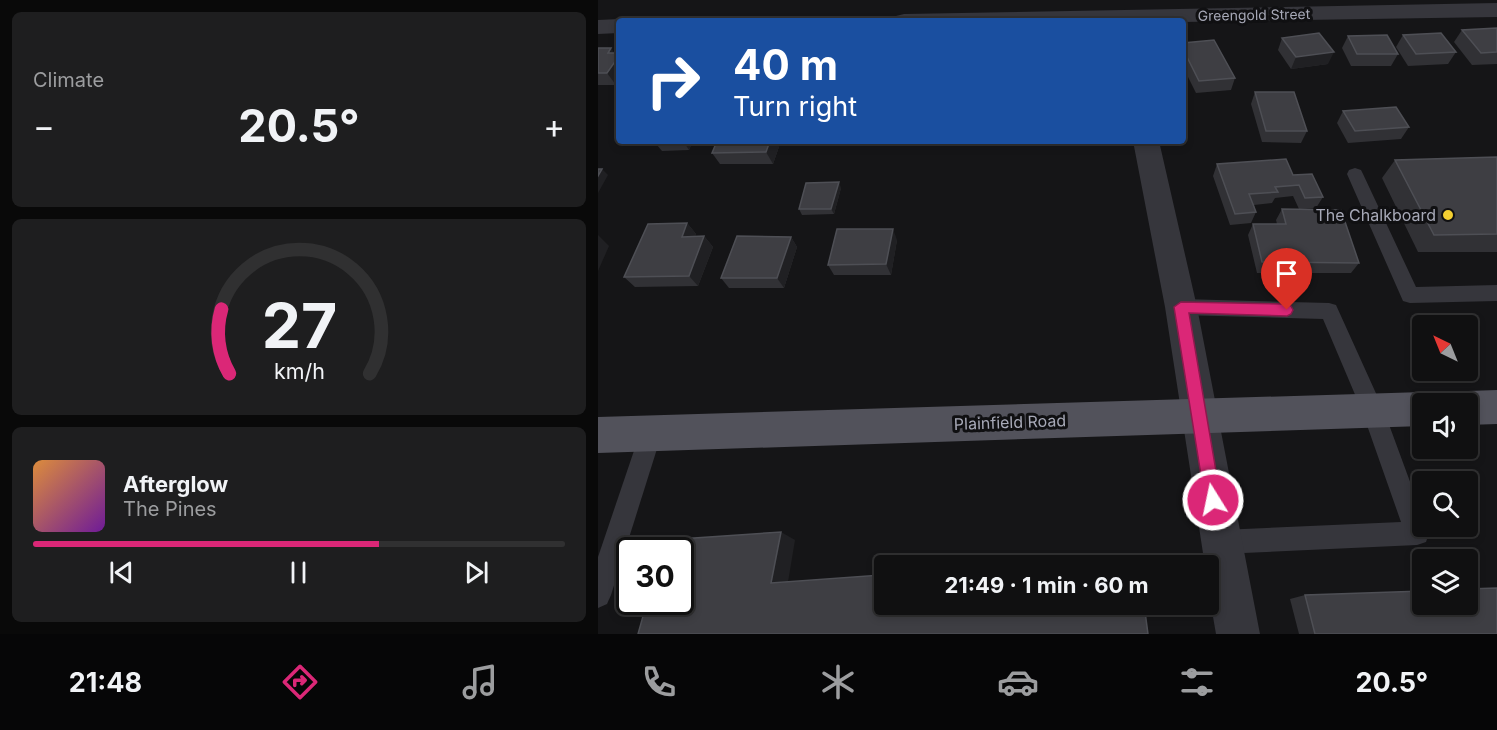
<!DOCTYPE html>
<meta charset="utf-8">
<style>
body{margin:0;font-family:Inter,sans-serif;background:#1e1e1f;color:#f1f3f6;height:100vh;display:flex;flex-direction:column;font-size:22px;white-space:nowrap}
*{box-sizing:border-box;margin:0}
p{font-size:20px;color:#9c9d9f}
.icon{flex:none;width:33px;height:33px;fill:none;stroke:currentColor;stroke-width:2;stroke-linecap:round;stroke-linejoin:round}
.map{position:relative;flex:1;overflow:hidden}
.drawer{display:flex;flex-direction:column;gap:12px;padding:12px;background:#090909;width:598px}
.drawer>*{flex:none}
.guide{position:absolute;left:18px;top:18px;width:570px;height:126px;border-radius:6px;box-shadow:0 3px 9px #0003,0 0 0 2px #303031;background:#1a4fa0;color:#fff;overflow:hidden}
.needle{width:39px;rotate:317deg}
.tools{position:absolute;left:814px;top:315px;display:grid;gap:12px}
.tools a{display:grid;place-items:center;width:66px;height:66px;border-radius:6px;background:#101011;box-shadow:0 3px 9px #0003,0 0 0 2px #303031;font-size:30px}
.speed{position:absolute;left:18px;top:537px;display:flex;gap:12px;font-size:30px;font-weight:700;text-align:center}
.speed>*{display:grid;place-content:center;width:78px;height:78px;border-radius:50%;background:#101011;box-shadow:0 3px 9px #0003,0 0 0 2px #303031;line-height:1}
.speed .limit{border:3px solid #111;border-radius:9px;background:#fff;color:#111}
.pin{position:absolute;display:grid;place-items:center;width:51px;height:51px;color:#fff;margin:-62px -26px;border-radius:50% 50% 50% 0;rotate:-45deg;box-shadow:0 0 6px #0007}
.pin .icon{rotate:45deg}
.me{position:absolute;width:66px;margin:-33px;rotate:350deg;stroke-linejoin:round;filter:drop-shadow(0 0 4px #0008)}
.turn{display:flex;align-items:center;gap:21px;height:126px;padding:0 18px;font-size:27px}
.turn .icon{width:78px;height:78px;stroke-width:2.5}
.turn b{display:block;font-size:42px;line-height:51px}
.big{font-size:45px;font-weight:700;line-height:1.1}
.drawer .tile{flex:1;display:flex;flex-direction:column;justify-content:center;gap:9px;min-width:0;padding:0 21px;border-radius:9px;background:#1e1e1f}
.drawer .dial{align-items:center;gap:0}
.dial svg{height:156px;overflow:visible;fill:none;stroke:#303031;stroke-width:7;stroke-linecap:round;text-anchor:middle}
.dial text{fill:#f1f3f6;stroke:none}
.song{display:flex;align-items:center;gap:18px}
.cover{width:72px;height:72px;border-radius:9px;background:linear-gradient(135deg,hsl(30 70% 55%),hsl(280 70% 35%))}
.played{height:6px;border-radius:3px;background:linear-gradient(90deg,#db2777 65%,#303031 65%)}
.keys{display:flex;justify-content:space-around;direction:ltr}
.heat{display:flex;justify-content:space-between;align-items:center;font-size:33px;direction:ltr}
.trip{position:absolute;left:276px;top:555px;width:345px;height:60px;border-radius:6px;background:#101011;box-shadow:0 3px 9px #0003,0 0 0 2px #303031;font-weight:700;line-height:60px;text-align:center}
.menu{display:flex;height:96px;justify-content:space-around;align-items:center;background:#060607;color:#9c9d9f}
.menu .icon{width:42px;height:42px}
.menu .active{color:#db2777}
.menu b{font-size:27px;color:#f1f3f6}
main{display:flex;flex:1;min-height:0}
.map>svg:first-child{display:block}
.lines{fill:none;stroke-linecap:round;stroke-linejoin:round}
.lane{fill:#36363c;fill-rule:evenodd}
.street{fill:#36363c;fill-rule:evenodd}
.primary{fill:#52525b;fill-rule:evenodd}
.wall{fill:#313135}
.shaded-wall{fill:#202023}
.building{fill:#3e3e43;stroke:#4e4f55;stroke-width:1.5}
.route{fill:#db2777;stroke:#8e194d;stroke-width:1.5}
.poi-dot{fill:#f3cf31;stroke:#101012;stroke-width:2}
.labels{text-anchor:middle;stroke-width:6;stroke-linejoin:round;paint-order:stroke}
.far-street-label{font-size:14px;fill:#a7a9b7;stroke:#101012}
.poi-label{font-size:16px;fill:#a7a9b7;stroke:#101012;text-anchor:end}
.street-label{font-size:16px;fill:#a7a9b7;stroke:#101012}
</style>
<main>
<section class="drawer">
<div class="tile"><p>Climate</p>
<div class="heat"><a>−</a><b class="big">20.5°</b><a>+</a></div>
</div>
<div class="tile dial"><svg viewBox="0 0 100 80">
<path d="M14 69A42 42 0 1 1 86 69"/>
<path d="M14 69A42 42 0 0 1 10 36" stroke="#db2777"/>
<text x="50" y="56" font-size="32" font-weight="700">27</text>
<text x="50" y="72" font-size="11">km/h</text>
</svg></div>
<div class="tile">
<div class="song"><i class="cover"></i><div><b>Afterglow</b><p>The Pines</p></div></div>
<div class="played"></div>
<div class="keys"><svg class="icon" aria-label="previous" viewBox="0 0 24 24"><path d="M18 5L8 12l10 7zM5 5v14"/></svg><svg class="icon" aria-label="pause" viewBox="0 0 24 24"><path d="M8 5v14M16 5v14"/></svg><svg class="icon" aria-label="next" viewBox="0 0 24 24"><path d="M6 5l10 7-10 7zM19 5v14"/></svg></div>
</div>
</section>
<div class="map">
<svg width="899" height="634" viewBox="0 0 899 634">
<rect width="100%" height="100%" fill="#151517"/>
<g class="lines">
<!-- lane -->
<g class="lane">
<path d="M757,168l6,2 2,4 53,113 81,-2v16l-87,2 -7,-2 -56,-127 2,-4z"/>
<path d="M583,299l148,4 7,2 48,106 39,106v9h4l2,7 -3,9 -9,3 -196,9 -9,-3 -3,-9 3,-9 9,-3 180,-8 -39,-111 -39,-92 -142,-4 -7,-2 -3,-6 3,-6z"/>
<path d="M53,422l8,4 3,7 -51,162 -4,9 -9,4v-51l42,-124 3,-7z"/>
</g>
<!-- street -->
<g class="street">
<path d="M899,3v14l-314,5 -290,-1 3,-5 8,-2z"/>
<path d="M21,19l7,2h-7v12l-21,1v-14z"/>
<path d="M535,141h26l38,166 63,327h-44l-8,-46v-22h-3l-40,-259z"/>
</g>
<!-- primary -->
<g class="primary">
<path d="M899,390v34l-29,1v-21h-16l3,-8 13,-5z"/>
<path d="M825,392l13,5 3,7h-16v22l-825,27v-36z"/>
</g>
</g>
<!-- wall -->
<g class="wall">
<path d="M899,28v36l-25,1 -18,-23 8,-12z"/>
<path d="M805,35l53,17 -8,12 -40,2 -12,-19z"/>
<path d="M750,36l50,18 -7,12h-40l-9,-18z"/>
<path d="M684,38l46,26 -37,5 -13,-19z"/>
<path d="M0,48l17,5h4v28l-3,4h-18z"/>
<path d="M585,49l52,29 -4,12 -35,3 -13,-26z"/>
<path d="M657,92l52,39 -6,12 -39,-1 -11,-38z"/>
<path d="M745,111l66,16 -8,12 -53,4 -11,-20z"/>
<path d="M95,141l-4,9 -27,1 -5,-6z"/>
<path d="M183,141l-8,23h-53l-8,-11z"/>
<path d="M899,157v95h-79l-36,-74 13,-18z"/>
<path d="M619,164l76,11 30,22 -7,11 -17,1 -6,-13 -18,2 -3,5 -18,2 2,7 -5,11 -21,2 -17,-49z"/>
<path d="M243,188l-7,26 -32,1 -3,-6z"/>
<path d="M684,209l77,54 -8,10h-94l-9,-38 5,-11h24l-1,-4z"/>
<path d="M89,223l9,11 -1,2h9l9,11 -15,39 -63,1 -11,-10z"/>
<path d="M193,237l6,10 -13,41h-55l-8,-10z"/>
<path d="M299,240l-6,35h-57l-6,-10z"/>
<path d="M707,595l192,39h-198l-9,-35z"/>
</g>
<!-- shaded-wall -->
<g class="shaded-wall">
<path d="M13,48l7,10 1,-2v25l-3,4 -9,-12 1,-20z"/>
<path d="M736,52l-6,12 -37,5 5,-12z"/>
<path d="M88,141h7l-4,9 -4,-6z"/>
<path d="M172,141h11l-8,23 -7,-12z"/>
<path d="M4,169l6,6 -10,18v-17z"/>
<path d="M241,182l2,6 -7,26 -3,-5z"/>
<path d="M89,223l9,11 -5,13 -9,-10z"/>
<path d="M295,229l4,11 -6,35 -5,-11z"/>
<path d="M0,235l11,11 -11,25z"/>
<path d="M106,236l9,11 -15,39 -9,-10z"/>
<path d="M193,237l6,10 -13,41 -7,-10z"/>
<path d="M183,532l14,8 -8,48 -16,-5z"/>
<path d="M283,575l3,2v27h-5z"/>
</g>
<!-- building -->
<g class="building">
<path d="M899,28v24l-16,1 -19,-23z"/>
<path d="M721,33l15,19 -38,5 -14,-19z"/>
<path d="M843,33l15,19 -40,2 -13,-19z"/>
<path d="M789,35l11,19h-41l-9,-18z"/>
<path d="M616,40l21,38 -36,3 -16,-32v-6z"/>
<path d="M0,48h13l-3,5h11v3l-12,17h-9z"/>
<path d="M657,92h39l13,39h-41z"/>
<path d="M798,107l13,20 -54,4 -12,-20z"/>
<path d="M61,141h27l-1,3 -28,1z"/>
<path d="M119,141h53l-4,11 -54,1z"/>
<path d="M899,157v77l-63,1 -39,-75z"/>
<path d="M688,159l7,16 19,-1 11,23 -18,1 -6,-13 -24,2 3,5 -29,2 7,18 -21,2 -18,-50z"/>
<path d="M0,169h4l-4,7z"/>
<path d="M241,182l-8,27h-32l7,-26z"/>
<path d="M684,209l59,1 18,53 -97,-1 -9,-38h33z"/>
<path d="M89,223l-5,14 22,-1 -15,40 -65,1 24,-53z"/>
<path d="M239,229h56l-7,35 -58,1z"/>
<path d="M139,236l54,1 -14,41h-56z"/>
<path d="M183,532l-10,51 110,-8 -2,29 5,-1v1h260l4,30h-510l9,-32h33v-52h-19l4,-10z"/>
<path d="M540,562l1,4h-47z"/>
<path d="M899,588v46h-182l-10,-39 118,-4v13h45v-15z"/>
</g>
<!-- route -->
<path class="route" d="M583,302l106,2 4,2 2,4 -2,4 -4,2 -98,-3 32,187 -2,5 -6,3 -6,-3 -2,-5 -31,-193z"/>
<!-- markers -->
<circle class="poi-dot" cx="850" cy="215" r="6"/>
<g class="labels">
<!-- far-street labels -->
<g class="far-street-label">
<text transform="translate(656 15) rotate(-1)" y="5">Greengold Street</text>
</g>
<!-- poi labels -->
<g class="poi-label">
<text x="838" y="221">The Chalkboard</text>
</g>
<!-- street labels -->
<g class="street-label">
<text transform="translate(412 422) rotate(-2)" y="6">Plainfield Road</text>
</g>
</g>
</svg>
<div class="tools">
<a><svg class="needle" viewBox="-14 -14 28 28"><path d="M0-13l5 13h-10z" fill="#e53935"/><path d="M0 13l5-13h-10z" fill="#9c9d9f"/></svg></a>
<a><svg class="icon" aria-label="sound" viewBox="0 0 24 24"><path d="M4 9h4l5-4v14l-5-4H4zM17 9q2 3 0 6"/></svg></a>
<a><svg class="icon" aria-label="search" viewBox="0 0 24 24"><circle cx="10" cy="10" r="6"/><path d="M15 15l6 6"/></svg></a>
<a><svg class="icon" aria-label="layers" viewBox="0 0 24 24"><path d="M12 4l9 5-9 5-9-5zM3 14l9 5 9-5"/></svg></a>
</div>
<div class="speed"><div class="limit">30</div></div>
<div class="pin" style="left:689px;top:310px;background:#d93025"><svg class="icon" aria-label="arrive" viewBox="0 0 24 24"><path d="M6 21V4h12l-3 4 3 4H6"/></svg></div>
<svg class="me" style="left:615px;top:500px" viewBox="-20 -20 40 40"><circle r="17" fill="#db2777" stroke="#fff" stroke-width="3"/><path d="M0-11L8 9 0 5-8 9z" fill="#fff"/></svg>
<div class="trip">21:49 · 1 min · 60 m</div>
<div class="guide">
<div class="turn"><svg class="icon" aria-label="right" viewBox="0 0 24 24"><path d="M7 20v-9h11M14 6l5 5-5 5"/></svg><div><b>40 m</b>Turn right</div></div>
</div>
</div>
</main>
<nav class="menu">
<b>21:48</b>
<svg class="icon active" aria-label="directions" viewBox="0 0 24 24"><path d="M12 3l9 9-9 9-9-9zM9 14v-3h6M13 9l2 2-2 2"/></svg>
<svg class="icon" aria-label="music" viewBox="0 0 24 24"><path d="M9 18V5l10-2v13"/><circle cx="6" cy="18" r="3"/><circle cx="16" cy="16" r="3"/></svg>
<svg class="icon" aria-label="phone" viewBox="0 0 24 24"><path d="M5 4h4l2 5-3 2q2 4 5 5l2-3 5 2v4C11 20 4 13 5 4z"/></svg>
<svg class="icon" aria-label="climate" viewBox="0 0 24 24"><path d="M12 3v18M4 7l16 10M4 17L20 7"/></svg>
<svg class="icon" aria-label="car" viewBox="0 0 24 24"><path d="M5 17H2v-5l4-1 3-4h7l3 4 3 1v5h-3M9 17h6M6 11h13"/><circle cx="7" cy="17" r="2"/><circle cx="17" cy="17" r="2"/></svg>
<svg class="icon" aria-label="filters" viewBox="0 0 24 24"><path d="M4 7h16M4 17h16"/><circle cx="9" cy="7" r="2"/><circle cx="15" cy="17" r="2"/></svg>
<b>20.5°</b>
</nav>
